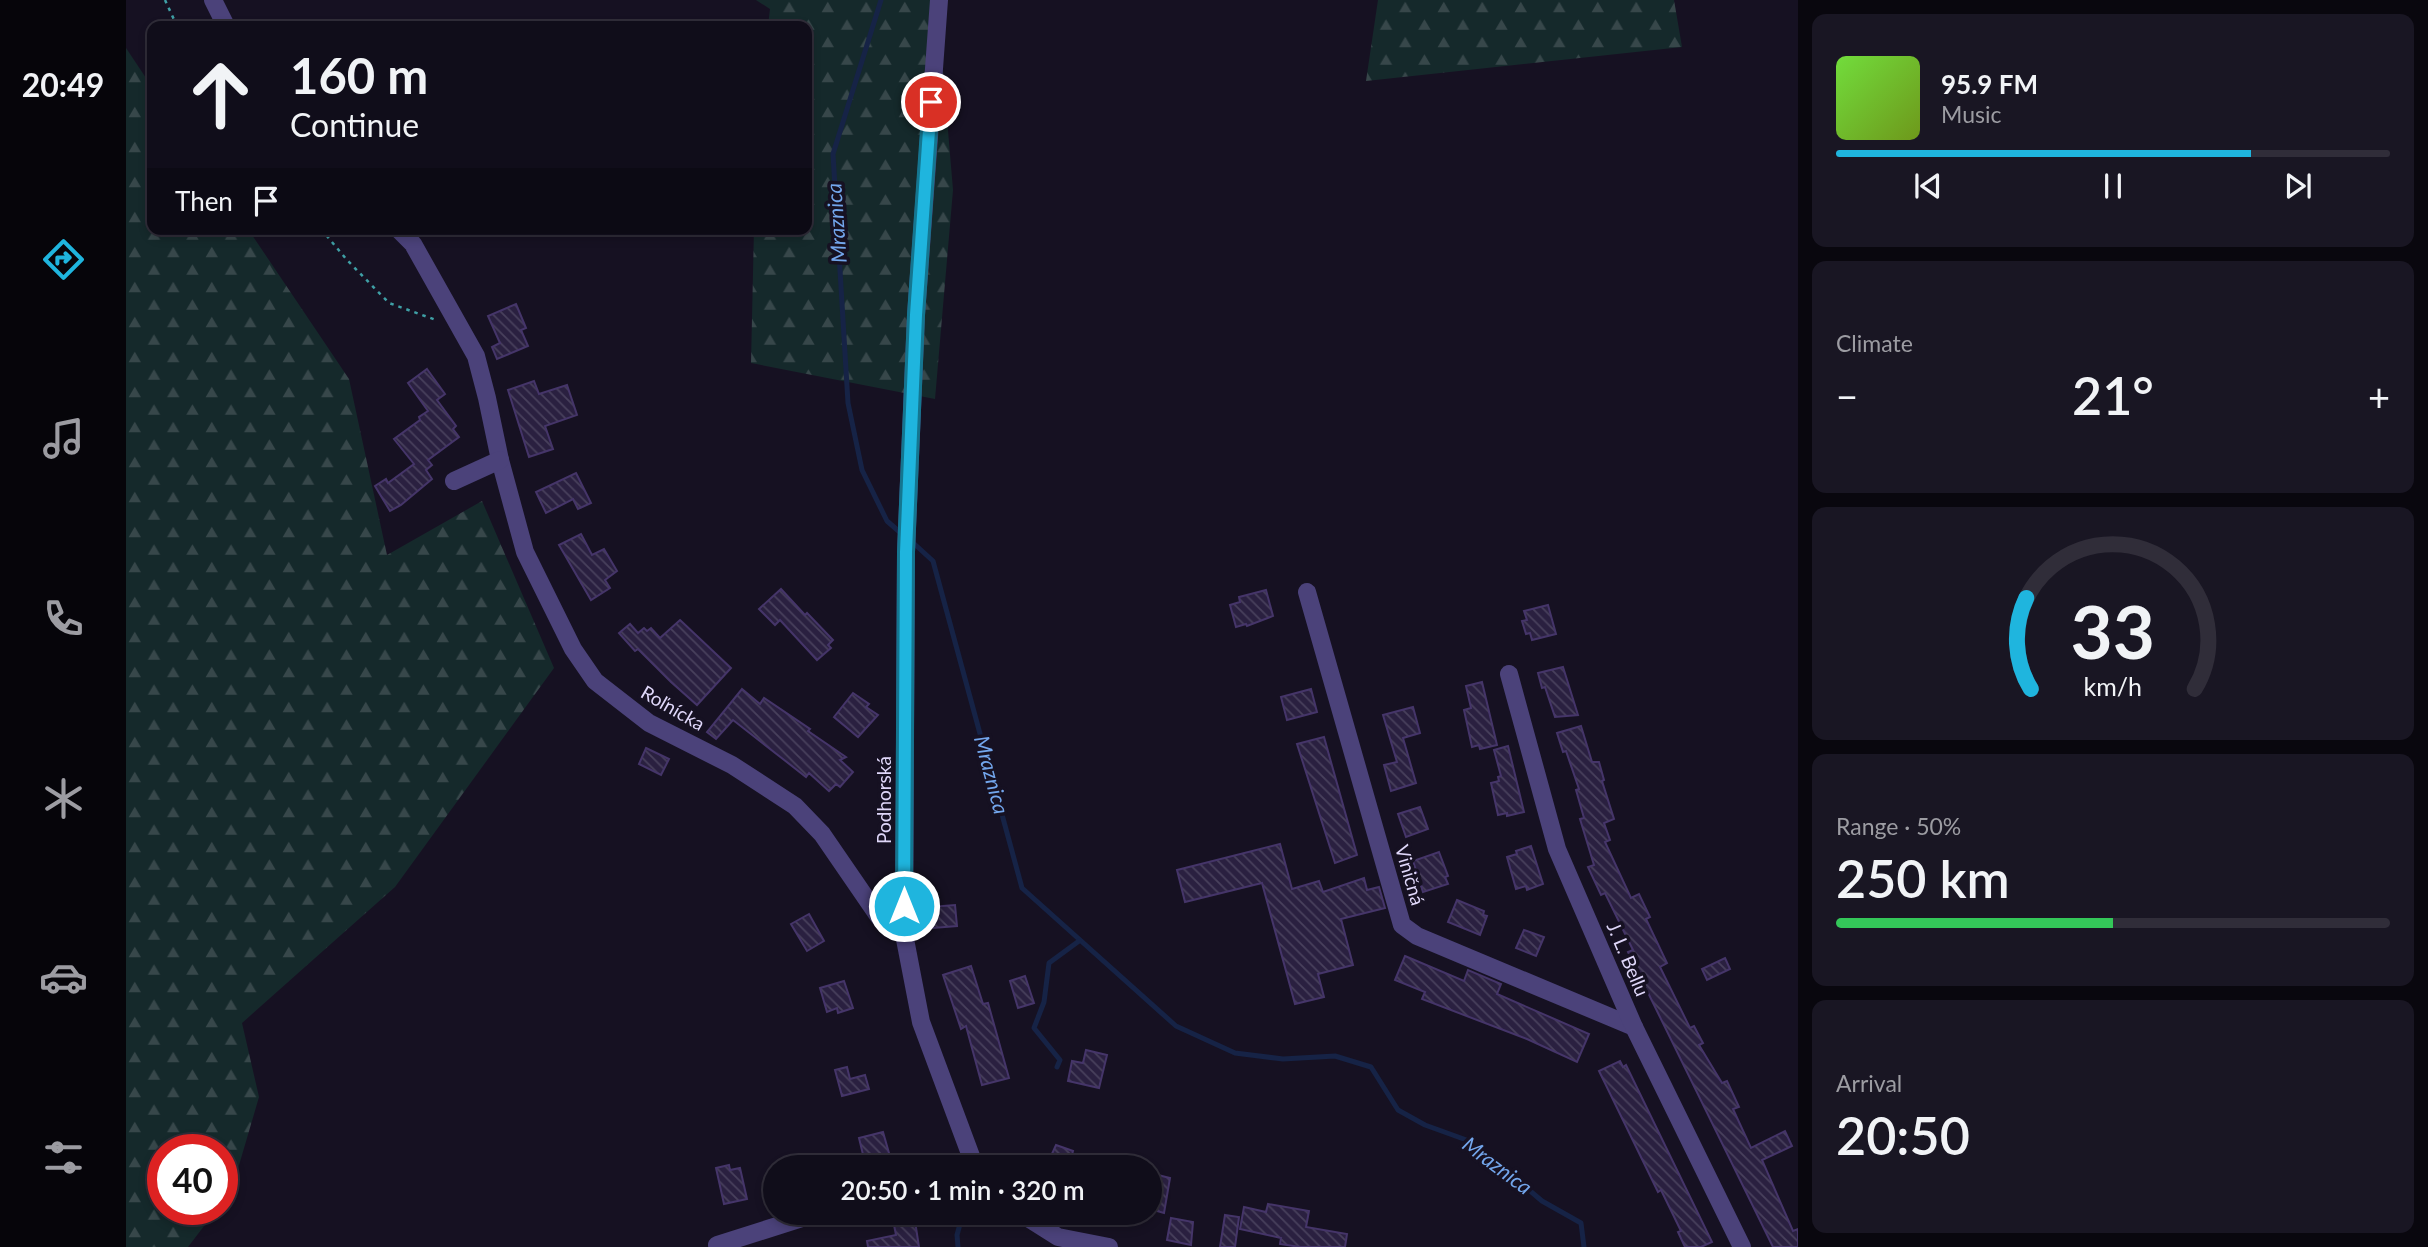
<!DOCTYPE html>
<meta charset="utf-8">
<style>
body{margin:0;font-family:Lato,sans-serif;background:#191623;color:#f1f3f6;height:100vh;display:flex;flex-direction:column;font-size:26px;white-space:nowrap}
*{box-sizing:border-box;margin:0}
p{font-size:23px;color:#9c9ca2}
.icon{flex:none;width:38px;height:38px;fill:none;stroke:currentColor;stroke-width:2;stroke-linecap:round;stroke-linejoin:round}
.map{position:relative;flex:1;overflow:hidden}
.drawer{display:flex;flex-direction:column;gap:14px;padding:14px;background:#09070e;width:630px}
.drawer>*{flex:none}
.top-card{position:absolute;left:21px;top:21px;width:665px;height:214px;border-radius:14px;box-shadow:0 4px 10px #0003,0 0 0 2px #302d39;background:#100d1a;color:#f1f3f6;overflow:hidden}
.speed{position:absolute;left:21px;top:1134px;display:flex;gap:14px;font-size:35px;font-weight:700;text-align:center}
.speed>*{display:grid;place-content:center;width:91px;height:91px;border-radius:50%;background:#100d1a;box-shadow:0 4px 10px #0003,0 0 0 2px #302d39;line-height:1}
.speed .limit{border:10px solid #d22;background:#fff;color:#111}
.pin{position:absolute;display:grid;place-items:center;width:60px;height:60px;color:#fff;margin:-30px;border:4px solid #fff;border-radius:50%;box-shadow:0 2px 7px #0007}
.me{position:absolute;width:77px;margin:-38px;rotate:0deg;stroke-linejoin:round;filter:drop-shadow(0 0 5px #0008)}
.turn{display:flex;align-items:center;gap:24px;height:147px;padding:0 28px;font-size:32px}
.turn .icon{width:91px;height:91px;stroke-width:2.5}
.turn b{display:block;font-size:49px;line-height:60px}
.then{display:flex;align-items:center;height:66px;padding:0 28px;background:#0003;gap:14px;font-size:26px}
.big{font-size:52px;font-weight:600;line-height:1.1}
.drawer .card{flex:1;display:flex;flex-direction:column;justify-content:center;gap:10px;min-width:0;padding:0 24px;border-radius:14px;background:#191623}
.drawer .dial{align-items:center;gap:0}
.dial svg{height:182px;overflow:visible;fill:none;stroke:#302d39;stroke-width:7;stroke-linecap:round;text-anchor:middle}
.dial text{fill:#f1f3f6;stroke:none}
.song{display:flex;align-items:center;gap:21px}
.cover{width:84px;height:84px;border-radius:10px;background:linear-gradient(135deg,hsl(100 70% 55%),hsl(80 70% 35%))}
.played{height:7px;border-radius:4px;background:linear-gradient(90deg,#1fb5de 75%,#302d39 75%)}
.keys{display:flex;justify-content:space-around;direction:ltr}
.heat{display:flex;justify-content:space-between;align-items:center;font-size:38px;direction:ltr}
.charge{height:10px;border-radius:5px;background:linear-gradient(90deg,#34c759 50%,#302d39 0)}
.trip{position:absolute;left:637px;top:1155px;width:399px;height:70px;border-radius:35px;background:#100d1a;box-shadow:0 4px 10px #0003,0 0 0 2px #302d39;font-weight:600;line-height:70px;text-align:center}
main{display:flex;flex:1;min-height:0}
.menu{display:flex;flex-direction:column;width:126px;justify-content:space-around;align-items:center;background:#06050a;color:#9c9ca2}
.menu .icon{width:49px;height:49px}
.menu .selected{color:#1fb5de}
.menu b{font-size:32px;color:#f1f3f6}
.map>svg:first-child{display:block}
.forest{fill:url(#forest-firs)}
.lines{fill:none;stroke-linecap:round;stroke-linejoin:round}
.stream{stroke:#162346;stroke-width:5}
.building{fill:url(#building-back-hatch);stroke:#453569;stroke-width:2}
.path{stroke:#3fa0a6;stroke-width:2.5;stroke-dasharray:3.5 5;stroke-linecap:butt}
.minor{stroke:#4b427a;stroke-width:18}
.route-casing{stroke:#147690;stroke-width:18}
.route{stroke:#1fb5de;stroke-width:12}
.labels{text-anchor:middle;stroke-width:7;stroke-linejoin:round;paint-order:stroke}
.street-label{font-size:19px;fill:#dfd7f9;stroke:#161122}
.water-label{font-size:21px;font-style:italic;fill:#73a6ec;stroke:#161122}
</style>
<main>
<nav class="menu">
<b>20:49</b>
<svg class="icon selected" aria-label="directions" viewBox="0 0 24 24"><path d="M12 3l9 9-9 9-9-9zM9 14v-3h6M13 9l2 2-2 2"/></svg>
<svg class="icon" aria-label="music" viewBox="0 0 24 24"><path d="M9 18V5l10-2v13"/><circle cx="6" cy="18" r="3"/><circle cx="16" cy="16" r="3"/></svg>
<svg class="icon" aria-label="phone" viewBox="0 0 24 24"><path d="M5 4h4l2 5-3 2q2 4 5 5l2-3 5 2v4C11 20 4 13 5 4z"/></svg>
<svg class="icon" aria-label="climate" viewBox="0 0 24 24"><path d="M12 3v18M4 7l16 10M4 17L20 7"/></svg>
<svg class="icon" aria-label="car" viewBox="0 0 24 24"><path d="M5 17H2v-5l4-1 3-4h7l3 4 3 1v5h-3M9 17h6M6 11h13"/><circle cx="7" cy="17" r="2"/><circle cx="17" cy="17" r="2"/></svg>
<svg class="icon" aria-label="filters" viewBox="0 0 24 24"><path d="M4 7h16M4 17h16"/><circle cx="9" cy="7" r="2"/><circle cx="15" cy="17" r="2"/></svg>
</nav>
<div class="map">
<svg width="1672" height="1247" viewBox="0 0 1672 1247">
<defs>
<pattern id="forest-firs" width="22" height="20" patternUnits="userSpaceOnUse" patternTransform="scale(1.75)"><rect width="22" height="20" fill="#15292b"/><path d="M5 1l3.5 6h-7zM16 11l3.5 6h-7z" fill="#37474a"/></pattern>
<pattern id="building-back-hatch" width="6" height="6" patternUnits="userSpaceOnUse" patternTransform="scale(1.75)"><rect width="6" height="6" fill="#2a2040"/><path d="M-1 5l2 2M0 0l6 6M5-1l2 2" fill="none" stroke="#48405c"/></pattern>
</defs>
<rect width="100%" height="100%" fill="#161122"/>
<!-- forest -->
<g class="forest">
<path d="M630,0h181l16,190 -18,209 -184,-36 3,-134h53v-203h-39l2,-17z"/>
<path d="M1252,0h296l8,47 -316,34z"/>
<path d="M0,48l26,39v142h96l101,150 38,176 95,-54 72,167 -159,219 -153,136 17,74 -27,92 -10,13v-52h-59v59h54l-29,38h-62z"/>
</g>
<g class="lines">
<!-- stream -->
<g class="stream">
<path d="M755,0l-48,154 15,249 14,67 25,51 15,13"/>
<path d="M784,540l23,21 89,327 154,138 59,27 48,6 52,-3 36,11 27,43 27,15 47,17 70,59 39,22 3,24"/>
<path d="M931,1067l3,-7 -26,-32 10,-26 5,-39 30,-22"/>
<path d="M832,1247l-1,-12 6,-22"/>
</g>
</g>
<!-- building -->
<g class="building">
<path d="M390,304l10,24 -5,2 7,16 -31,13 -5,-12 8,-4 -12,-27z"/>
<path d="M301,369l18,25 -8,6 19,26 -3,3 6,8 -31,23 4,5 -6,5 6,9 -31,26 -11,6 -15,-25 11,-7 2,4 26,-19 -20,-25 26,-19 -1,-3 9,-6 -20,-28z"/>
<path d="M408,381l5,13 28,-9 10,30 -32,11 8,23 -24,8 -21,-67z"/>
<path d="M450,473l15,30 -13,6 -5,-10 -27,14 -10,-21z"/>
<path d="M455,534l11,21 12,-6 13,22 -12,9 5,8 -19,12 -32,-55z"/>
<path d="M655,589l24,26 2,-2 26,27 -5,5 3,3 -14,12 -37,-40 -5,5 -16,-16z"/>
<path d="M1140,590l7,26 -26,10 -1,-2 -10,3 -6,-22 10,-3 -1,-5z"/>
<path d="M1422,605l8,29 -24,6 -2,-7 -4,1 -4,-13 5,-1 -3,-9z"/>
<path d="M554,620l51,48 -34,37 -26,-23 -33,-33 -3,2 -16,-18 11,-9 8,9 6,-5 3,3 4,-3 9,10z"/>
<path d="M1437,667l15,48 -23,2 -10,-30 -3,1 -4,-15z"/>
<path d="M1356,682l15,63 -17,4 -1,-4 -7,2 -8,-37 7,-2 -5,-22z"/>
<path d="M616,689l18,15 4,-6 46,31 -2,2 38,26 -6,3 13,12 -13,15 -4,-3 -7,7 -20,-18 -3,4 -73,-57 -17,19 -9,-7z"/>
<path d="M1185,689l6,23 -30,8 -6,-23z"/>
<path d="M727,693l16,11 -3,3 12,8 -20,22 -24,-20z"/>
<path d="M1287,707l7,26 -17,5 13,45 -25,8 -7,-26 13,-3 -14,-47z"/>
<path d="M1455,726l11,36h7l5,18 -2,1 12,38 -10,4 6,17 -5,2 26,56 8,-4 11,23 -4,2 21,44 -7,4 30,61 4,-2 9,17 -4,2 23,38 5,-2 12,26 -6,2 18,39 34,-17 7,15 -30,14 31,71 5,-2v18h-25l-145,-295 5,-2 -28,-57 -4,2 -13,-28 6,-2 -14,-46 4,-1 -8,-28 3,-1 -13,-38 -3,1 -6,-19z"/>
<path d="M1198,737l33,118 -22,8 -38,-119z"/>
<path d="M1382,746l16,66 -17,4v-3l-9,2 -7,-32 8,-2 -1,-4 3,-1 -7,-26z"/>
<path d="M520,748l23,11 -8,16 -22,-11z"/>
<path d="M1294,807l8,22 -22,8 -8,-23z"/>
<path d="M1154,844l12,45 27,-8 4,11 41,-14 3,12 12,-3 6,21 -44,11 12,46 -35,9 6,23 -29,7 -33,-121 -77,19 -8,-32z"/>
<path d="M1405,846l12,38 -16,6 -1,-4 -10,3 -9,-32 10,-3 -1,-3z"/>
<path d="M1313,852l9,24 -3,1 3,7 -25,8 -10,-31z"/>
<path d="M1331,900l27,11 -1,4 4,1 -7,19 -32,-13z"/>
<path d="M829,905l2,21 -24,2 -2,-21z"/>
<path d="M683,914l15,27 -17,10 -16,-27z"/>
<path d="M1398,930l20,7 -8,19 -20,-8z"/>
<path d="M1279,956l59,25 4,-11 33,14 -4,10 92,40 -12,28 -50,-23 -105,-40 3,-7 -30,-12z"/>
<path d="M1599,958l5,11 -23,11 -5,-11z"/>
<path d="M845,966l12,38 5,-1 21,75 -27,7 -16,-59 -5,3 -18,-54z"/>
<path d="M899,976l9,27 -16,5 -8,-27z"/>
<path d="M718,981l9,27 -15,5 -1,-5 -10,4 -7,-24z"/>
<path d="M960,1050l21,5 -8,33 -31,-7 4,-20 11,2z"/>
<path d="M1494,1061l3,6 3,-2 86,177 -11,5h-16l-7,-15 3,-1 -20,-41 -3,2 -59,-121z"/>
<path d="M721,1067l3,12 15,-4 4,14 -27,7 -7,-26z"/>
<path d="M757,1132l8,28 -25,7 -7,-29z"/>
<path d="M930,1145l17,6 -4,16h-23z"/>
<path d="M603,1165l1,5 10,-2 7,31 -23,5 -8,-36z"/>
<path d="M1024,1173l20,5 -6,35 -14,-4z"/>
<path d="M1142,1204l41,7 -3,16 41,7 -2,13h-45l-20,-3 1,-6 -41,-9 4,-22 22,5z"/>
<path d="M1099,1215l14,2 -4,30h-15z"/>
<path d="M1045,1218l22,4 -2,23 -24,-5z"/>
<path d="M789,1221l4,26h-51l-1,-6 29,-6 -2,-10z"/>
</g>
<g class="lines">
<!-- path -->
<g class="path">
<path d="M39,0l12,26"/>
<path d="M195,229l26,31 42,43 47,17"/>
</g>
<!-- minor -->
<g class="minor">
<path d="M87,0l13,26"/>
<path d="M813,0l-23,315 -10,237 -2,382 17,88 54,145"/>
<path d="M272,229l15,15 63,112 11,42 13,62 25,92 48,97 22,32 54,42 83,42 63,41 27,28 57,83 25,17"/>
<path d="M328,481l46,-21"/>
<path d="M1181,592l95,333 15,11 217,91"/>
<path d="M1383,674l48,175 77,178 108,220"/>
<path d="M894,1213l38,24 51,10"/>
<path d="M591,1245l101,-32"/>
</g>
</g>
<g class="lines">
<!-- route casing -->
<g class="route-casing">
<path id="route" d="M778,906l2,-354 10,-237 15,-213"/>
</g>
<!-- route -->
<use href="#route" class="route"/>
</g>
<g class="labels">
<!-- street labels -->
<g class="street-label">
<text transform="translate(547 708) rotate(30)" y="7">Roľnícka</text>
<text transform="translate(758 800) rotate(-90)" y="7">Podhorská</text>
<text transform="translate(1284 875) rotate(74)" y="7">Viničná</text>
<text transform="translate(1502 959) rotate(67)" y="7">J. L. Bellu</text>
</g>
<!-- water labels -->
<g class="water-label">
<text transform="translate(711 223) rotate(-94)" y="7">Mraznica</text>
<text transform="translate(865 775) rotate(75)" y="7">Mraznica</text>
<text transform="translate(1371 1166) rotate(37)" y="7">Mraznica</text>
</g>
</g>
</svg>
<div class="speed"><div class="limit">40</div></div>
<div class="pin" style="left:805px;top:102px;background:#d93025"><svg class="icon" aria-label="arrive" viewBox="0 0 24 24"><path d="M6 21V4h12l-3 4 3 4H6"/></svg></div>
<svg class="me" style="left:778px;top:906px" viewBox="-20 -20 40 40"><circle r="17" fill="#1fb5de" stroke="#fff" stroke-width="3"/><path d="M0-11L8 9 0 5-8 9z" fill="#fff"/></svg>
<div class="trip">20:50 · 1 min · 320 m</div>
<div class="top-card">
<div class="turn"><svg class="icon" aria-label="ahead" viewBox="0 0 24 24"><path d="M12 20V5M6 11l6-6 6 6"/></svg><div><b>160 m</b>Continue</div></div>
<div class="then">Then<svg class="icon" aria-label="arrive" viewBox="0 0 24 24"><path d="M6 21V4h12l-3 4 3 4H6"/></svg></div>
</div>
</div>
<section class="drawer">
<div class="card">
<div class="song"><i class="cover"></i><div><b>95.9 FM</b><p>Music</p></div></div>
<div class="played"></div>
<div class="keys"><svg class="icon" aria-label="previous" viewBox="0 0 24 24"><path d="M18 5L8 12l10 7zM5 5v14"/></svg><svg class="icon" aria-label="pause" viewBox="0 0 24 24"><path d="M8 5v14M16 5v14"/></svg><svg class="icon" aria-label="next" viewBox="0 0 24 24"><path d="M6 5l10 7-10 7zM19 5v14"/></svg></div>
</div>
<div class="card"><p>Climate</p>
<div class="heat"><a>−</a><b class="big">21°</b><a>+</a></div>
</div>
<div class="card dial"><svg viewBox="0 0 100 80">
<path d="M14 69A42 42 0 1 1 86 69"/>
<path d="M14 69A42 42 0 0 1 12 29" stroke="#1fb5de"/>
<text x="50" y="56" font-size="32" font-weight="700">33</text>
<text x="50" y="72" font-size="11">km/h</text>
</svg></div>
<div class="card"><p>Range · 50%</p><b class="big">250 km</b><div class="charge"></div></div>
<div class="card"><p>Arrival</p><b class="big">20:50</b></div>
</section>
</main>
